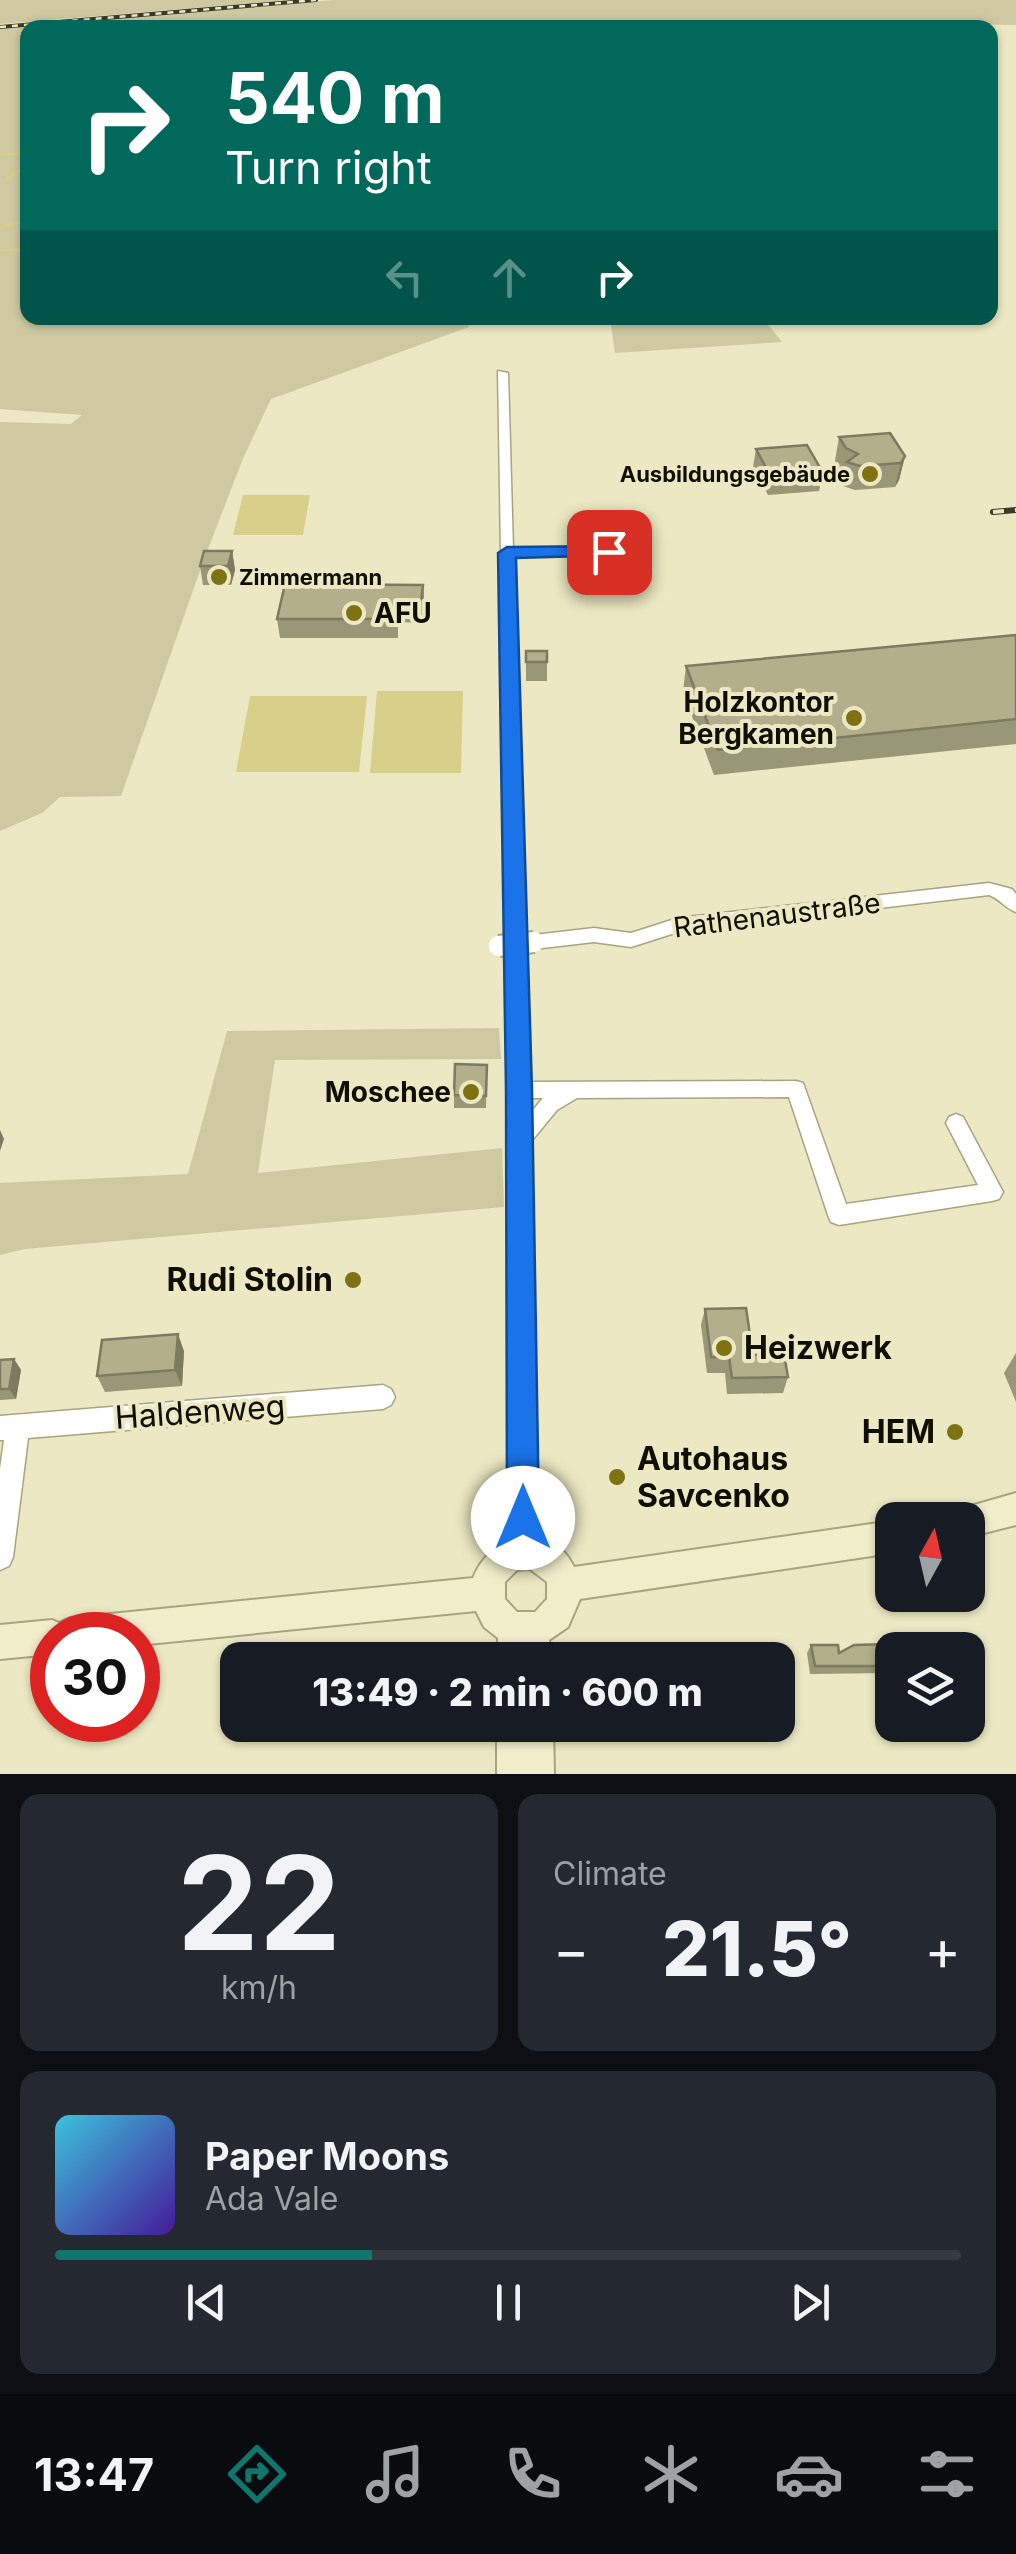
<!DOCTYPE html>
<meta charset="utf-8">
<style>
body{margin:0;font-family:Inter,sans-serif;background:#242831;color:#f1f3f6;height:100vh;display:flex;flex-direction:column;font-size:38px;white-space:nowrap}
*{box-sizing:border-box;margin:0}
p{font-size:32px;color:#9ea1a6}
.icon{flex:none;width:55px;height:55px;fill:none;stroke:currentColor;stroke-width:2;stroke-linecap:round;stroke-linejoin:round}
.map{position:relative;height:1774px;overflow:hidden}
.drawer{display:flex;flex-direction:column;gap:20px;padding:20px;background:#0d0f14;flex:1}
.drawer>*{flex:none}
.guide{position:absolute;left:20px;top:20px;width:978px;height:305px;border-radius:20px;box-shadow:0 2px 8px #0004;background:#00695c;color:#fff;overflow:hidden}
.needle{width:65px;rotate:8deg}
.controls{position:absolute;left:875px;top:1502px;display:grid;gap:20px}
.controls a{display:grid;place-items:center;width:110px;height:110px;border-radius:20px;background:#171b24;box-shadow:0 2px 8px #0004;font-size:50px}
.speed{position:absolute;left:30px;top:1612px;display:flex;gap:20px;font-size:50px;font-weight:700;text-align:center}
.speed>*{display:grid;place-content:center;width:130px;height:130px;border-radius:50%;background:#171b24;box-shadow:0 2px 8px #0004;line-height:1}
.speed .limit{border:15px solid #d22;background:#fff;color:#111}
.pin{position:absolute;display:grid;place-items:center;width:85px;height:85px;color:#fff;margin:-42px;border-radius:20px;box-shadow:0 5px 15px #0006}
.me{position:absolute;width:110px;margin:-55px;rotate:0deg;stroke-linejoin:round;filter:drop-shadow(0 0 8px #0008)}
.turn{display:flex;align-items:center;gap:35px;height:210px;padding:0 40px;font-size:45px}
.turn .icon{width:130px;height:130px;stroke-width:2.5}
.turn b{display:block;font-size:70px;line-height:85px}
.lanes{display:flex;align-items:center;height:95px;padding:0 40px;background:#0003;justify-content:center;gap:50px;direction:ltr}
.lanes .off{opacity:.35}
.big{font-size:75px;font-weight:800;line-height:1.1}
.drawer .card{flex:1;display:flex;flex-direction:column;justify-content:center;gap:15px;min-width:0;padding:0 35px;border-radius:20px;background:#242831}
.drawer .dial{align-items:center;gap:0}
.dial b{font-size:130px;line-height:1}
.song{display:flex;align-items:center;gap:30px}
.cover{width:120px;height:120px;border-radius:15px;background:linear-gradient(135deg,hsl(190 70% 55%),hsl(260 70% 35%))}
.played{height:10px;border-radius:5px;background:linear-gradient(90deg,#0f766e 35%,#363941 35%)}
.keys{display:flex;justify-content:space-around;direction:ltr}
.heat{display:flex;justify-content:space-between;align-items:center;font-size:55px;direction:ltr}
.drawer .tiles{flex:1;display:grid;gap:20px;grid-template-columns:1fr 1fr}
.card:last-child{grid-column:span 2}
.trip{position:absolute;left:220px;top:1642px;width:575px;height:100px;border-radius:20px;background:#171b24;box-shadow:0 2px 8px #0004;font-weight:800;line-height:100px;text-align:center}
.menu{display:flex;height:160px;justify-content:space-around;align-items:center;background:#090b0e;color:#9ea1a6}
.menu .icon{width:70px;height:70px}
.menu .on{color:#0f766e}
.menu b{font-size:45px;color:#f1f3f6}
.map>svg:first-child{display:block}
.green{fill:#cec9a0}
.water{fill:#d8cf8a}
.lines{fill:none;stroke-linecap:round;stroke-linejoin:round}
.stream{stroke:#d8cf8a;stroke-width:2.5}
.street-casing{stroke:#a8a480;stroke-width:3}
.secondary-casing{stroke:#a8a480;stroke-width:4}
.street{fill:#fff;fill-rule:evenodd}
.secondary{fill:#f2eecb;fill-rule:evenodd}
.rail-far1-casing{stroke:#3c3929;stroke-width:4}
.rail-casing{stroke:#3c3929;stroke-width:6}
.rail-far1{stroke:#ece8c3;stroke-width:2.5;stroke-dasharray:6;stroke-linecap:butt}
.rail{stroke:#ece8c3;stroke-width:4;stroke-dasharray:11;stroke-linecap:butt}
.street-bridge-casing{stroke:#a8a480;stroke-width:24;stroke-linecap:butt}
.street-bridge{stroke:#fff;stroke-width:20}
.wall{fill:#9a9678}
.shaded-wall{fill:#7d7a61}
.building{fill:#b3af8b;stroke:#7d7a61;stroke-width:2.5}
.route{fill:#1a73e8;stroke:#114b97;stroke-width:2.5}
.poi-dot{fill:#7e7213;stroke:#ece8c3;stroke-width:4}
.labels{text-anchor:middle;stroke-width:8;stroke-linejoin:round;paint-order:stroke}
.far-poi-label{font-size:22px;font-weight:bold;fill:#100e03;stroke:#ece8c3;text-anchor:end}
.poi-label{font-size:28px;font-weight:bold;fill:#100e03;stroke:#ece8c3;text-anchor:end}
.street-label{font-size:28px;fill:#100e03;stroke:#ece8c3}
.near-poi-label{font-size:32px;font-weight:bold;fill:#100e03;stroke:#ece8c3;text-anchor:end}
.near-street-label{font-size:32px;fill:#100e03;stroke:#ece8c3}
</style>
<div class="map">
<svg width="1016" height="1774" viewBox="0 0 1016 1774">
<rect width="100%" height="100%" fill="#ece8c3"/>
<!-- green -->
<g class="green">
<path d="M0,0h291l-291,24z"/>
<path d="M334,0h682v25l-236,-4 -54,7h-698v290h441v9l-198,72 -29,62 -39,101 -82,234 -61,1 -18,16 -42,18v-409l71,2 11,-9 -82,-6v-380z"/>
<path d="M610,318h153l19,24 -167,11z"/>
<path d="M499,1028l2,31 -226,1 -17,113 244,-25 2,59 -479,42 -25,6v-72l188,-9 39,-143z"/>
</g>
<!-- water -->
<g class="water">
<path d="M243,495h67l-7,40h-70z"/>
<path d="M377,691h86l-2,82h-91z"/>
<path d="M250,696h117l-8,76h-123z"/>
</g>
<g class="lines">
<!-- stream -->
<g class="stream">
<path d="M0,155l28,-3"/>
<path d="M6,179l22,-14"/>
<path d="M0,227l28,-6"/>
<path d="M0,251l28,-2"/>
</g>
<!-- street casing -->
<g class="street-casing">
<g id="street">
<path d="M498,371l10,2 5,176 96,-1 7,4 -7,4 -96,1 12,384 9,-6 60,-7 37,5 47,-15 311,-35 23,6 4,5v18c-11,-4 -16,-13 -27,-17l-311,37 -47,15 -37,-5 -60,7 -9,-6 3,139 268,-1 7,2 43,121 132,-19 -32,-62 3,-6 7,-3 7,3 40,75 -4,7 -7,2 -153,24 -8,-3 -3,-7 -39,-118 -212,1 -20,12 -28,34 7,406 -4,9 -9,4 -9,-4 -4,-9 -2,-574zM528,1098h15l-14,17z"/>
<path d="M383,1385l8,4 4,8 -4,8 -8,4 -355,29 -15,119 -4,9 -9,4v-101l4,-29h-4v-24z"/>
</g>
</g>
<!-- secondary casing -->
<g class="secondary-casing">
<g id="secondary">
<path d="M1016,1493v32l-48,12v-17h-16l5,-10z"/>
<path d="M892,1521v32l-312,46 -12,28 -19,13 1,20h-52v-22l-14,-11 -8,-16 -338,34v-10h-86v19l-52,5v-34l52,-5 7,3 11,-5 403,-40c18,-45 77,-61 101,-11zM530,1569l17,13v17l-12,13h-18l-12,-13v-17l12,-12z"/>
<path d="M497,1725h56l1,49h-57z"/>
</g>
</g>
<!-- street -->
<use href="#street" class="street"/>
<!-- secondary -->
<use href="#secondary" class="secondary"/>
<!-- rail-far1 casing -->
<g class="rail-far1-casing">
<path id="rail-far1" d="M0,27l316,-27"/>
</g>
<!-- rail casing -->
<g class="rail-casing">
<path id="rail" d="M993,512l23,-2"/>
</g>
<!-- rail-far1 -->
<use href="#rail-far1" class="rail-far1"/>
<!-- rail -->
<use href="#rail" class="rail"/>
<!-- street-bridge casing -->
<g class="street-bridge-casing">
<path id="street-bridge" d="M499,946l35,-4"/>
</g>
<!-- street-bridge -->
<use href="#street-bridge" class="street-bridge"/>
</g>
<!-- wall -->
<g class="wall">
<path d="M839,437l66,19 -6,24 -4,7 -40,3 -12,-4 2,-12 -3,-2 -7,-11z"/>
<path d="M756,449l67,24 -4,18 -51,4 -15,-28z"/>
<path d="M232,551l3,19 -4,15h-28l-3,-19z"/>
<path d="M423,585l1,19 -2,19 -24,-1v16h-118l-3,-19z"/>
<path d="M1016,635v109l-302,31 -31,-83 3,-26z"/>
<rect x="526" y="651" width="21" height="30"/>
<path d="M487,1065l-1,43h-32v-13z"/>
<path d="M705,1309l48,46 35,22 -5,16 -56,1 -2,-21h-18l-6,-48z"/>
<path d="M184,1351l-2,35 -77,6 -8,-16z"/>
<path d="M1016,1353v49l-12,-29z"/>
<path d="M14,1359l7,11 -5,29 -16,1v-40z"/>
<path d="M811,1645l28,8 53,8v6l-4,6 -78,1 -3,-21z"/>
</g>
<!-- shaded-wall -->
<g class="shaded-wall">
<path d="M905,456l-6,24 -4,7 6,-24z"/>
<path d="M232,551l3,19 -4,15 -3,-19z"/>
<path d="M423,585l1,19 -2,19 -1,-19z"/>
<path d="M0,1130l4,9 -4,12z"/>
<path d="M178,1334l6,17 -2,35 -7,-16z"/>
<path d="M14,1359l7,11 -5,29 -7,-10z"/>
</g>
<!-- building -->
<g class="building">
<path d="M890,433l15,23 -4,7 -41,3 -13,-4 11,-8 -12,-6 -7,-11z"/>
<path d="M807,445l16,28 -52,4 -15,-28z"/>
<path d="M204,551h28l-4,15h-28z"/>
<path d="M285,584l138,1 -2,19h-25v15h-119z"/>
<path d="M1016,635v84l-298,31 -32,-84z"/>
<rect x="526" y="651" width="21" height="11"/>
<path d="M455,1064l32,1 -1,31 -32,-1z"/>
<path d="M746,1308l7,47 31,-1 4,23 -56,1 -3,-21h-18l-6,-48z"/>
<path d="M178,1334l-3,36 -78,6 5,-36z"/>
<path d="M14,1359l-5,30h-9v-29z"/>
<path d="M890,1644l2,22h-77l-4,-21h27l1,8 15,-8z"/>
</g>
<!-- route -->
<path class="route" d="M609,546l6,2v7l-99,3 16,532 7,428 -5,11 -11,5 -11,-5 -5,-11 -1,-428 -8,-537 9,-6z"/>
<!-- markers -->
<g class="poi-dot">
<circle cx="870" cy="474" r="10"/>
<circle cx="219" cy="577" r="10"/>
<circle cx="354" cy="613" r="10"/>
<circle cx="854" cy="718" r="10"/>
<circle cx="471" cy="1092" r="10"/>
<circle cx="353" cy="1280" r="10"/>
<circle cx="724" cy="1348" r="10"/>
<circle cx="955" cy="1432" r="10"/>
<circle cx="617" cy="1477" r="10"/>
</g>
<g class="labels">
<!-- far-poi labels -->
<g class="far-poi-label">
<text x="850" y="482">Ausbildungsgebäude</text>
<text x="239" y="585" text-anchor="start">Zimmermann</text>
</g>
<!-- poi labels -->
<g class="poi-label">
<text x="374" y="623" text-anchor="start">AFU</text>
<text x="834" y="712">Holzkontor<tspan x="834" dy="32">Bergkamen</tspan></text>
<text x="451" y="1102">Moschee</text>
</g>
<!-- street labels -->
<g class="street-label">
<text transform="translate(777 915) rotate(-7)" y="10">Rathenaustraße</text>
</g>
<!-- near-poi labels -->
<g class="near-poi-label">
<text x="333" y="1291">Rudi Stolin</text>
<text x="744" y="1359" text-anchor="start">Heizwerk</text>
<text x="935" y="1443">HEM</text>
<text x="637" y="1470" text-anchor="start">Autohaus<tspan x="637" dy="37">Savcenko</tspan></text>
</g>
<!-- near-street labels -->
<g class="near-street-label">
<text transform="translate(200 1412) rotate(-4)" y="11">Haldenweg</text>
</g>
</g>
</svg>
<div class="controls">
<a><svg class="needle" viewBox="-14 -14 28 28"><path d="M0-13l5 13h-10z" fill="#e53935"/><path d="M0 13l5-13h-10z" fill="#9ea1a6"/></svg></a>
<a><svg class="icon" aria-label="layers" viewBox="0 0 24 24"><path d="M12 4l9 5-9 5-9-5zM3 14l9 5 9-5"/></svg></a>
</div>
<div class="speed"><div class="limit">30</div></div>
<div class="pin" style="left:609px;top:552px;background:#d93025"><svg class="icon" aria-label="arrive" viewBox="0 0 24 24"><path d="M6 21V4h12l-3 4 3 4H6"/></svg></div>
<svg class="me" style="left:523px;top:1518px" viewBox="-20 -20 40 40"><circle r="19" fill="#fff"/><path d="M0-13L10 11 0 6-10 11z" fill="#1a73e8"/></svg>
<div class="trip">13:49 · 2 min · 600 m</div>
<div class="guide">
<div class="turn"><svg class="icon" aria-label="right" viewBox="0 0 24 24"><path d="M7 20v-9h11M14 6l5 5-5 5"/></svg><div><b>540 m</b>Turn right</div></div>
<div class="lanes"><svg class="icon off" aria-label="left" viewBox="0 0 24 24"><path d="M17 20v-9H6M10 6l-5 5 5 5"/></svg><svg class="icon off" aria-label="ahead" viewBox="0 0 24 24"><path d="M12 20V5M6 11l6-6 6 6"/></svg><svg class="icon" aria-label="right" viewBox="0 0 24 24"><path d="M7 20v-9h11M14 6l5 5-5 5"/></svg></div>
</div>
</div>
<section class="drawer">
<div class="tiles">
<div class="card dial"><b>22</b><p>km/h</p></div>
<div class="card"><p>Climate</p>
<div class="heat"><a>−</a><b class="big">21.5°</b><a>+</a></div>
</div>
<div class="card">
<div class="song"><i class="cover"></i><div><b>Paper Moons</b><p>Ada Vale</p></div></div>
<div class="played"></div>
<div class="keys"><svg class="icon" aria-label="previous" viewBox="0 0 24 24"><path d="M18 5L8 12l10 7zM5 5v14"/></svg><svg class="icon" aria-label="pause" viewBox="0 0 24 24"><path d="M8 5v14M16 5v14"/></svg><svg class="icon" aria-label="next" viewBox="0 0 24 24"><path d="M6 5l10 7-10 7zM19 5v14"/></svg></div>
</div>
</div>
</section>
<nav class="menu">
<b>13:47</b>
<svg class="icon on" aria-label="directions" viewBox="0 0 24 24"><path d="M12 3l9 9-9 9-9-9zM9 14v-3h6M13 9l2 2-2 2"/></svg>
<svg class="icon" aria-label="music" viewBox="0 0 24 24"><path d="M9 18V5l10-2v13"/><circle cx="6" cy="18" r="3"/><circle cx="16" cy="16" r="3"/></svg>
<svg class="icon" aria-label="phone" viewBox="0 0 24 24"><path d="M5 4h4l2 5-3 2q2 4 5 5l2-3 5 2v4C11 20 4 13 5 4z"/></svg>
<svg class="icon" aria-label="climate" viewBox="0 0 24 24"><path d="M12 3v18M4 7l16 10M4 17L20 7"/></svg>
<svg class="icon" aria-label="car" viewBox="0 0 24 24"><path d="M5 17H2v-5l4-1 3-4h7l3 4 3 1v5h-3M9 17h6M6 11h13"/><circle cx="7" cy="17" r="2"/><circle cx="17" cy="17" r="2"/></svg>
<svg class="icon" aria-label="filters" viewBox="0 0 24 24"><path d="M4 7h16M4 17h16"/><circle cx="9" cy="7" r="2"/><circle cx="15" cy="17" r="2"/></svg>
</nav>
